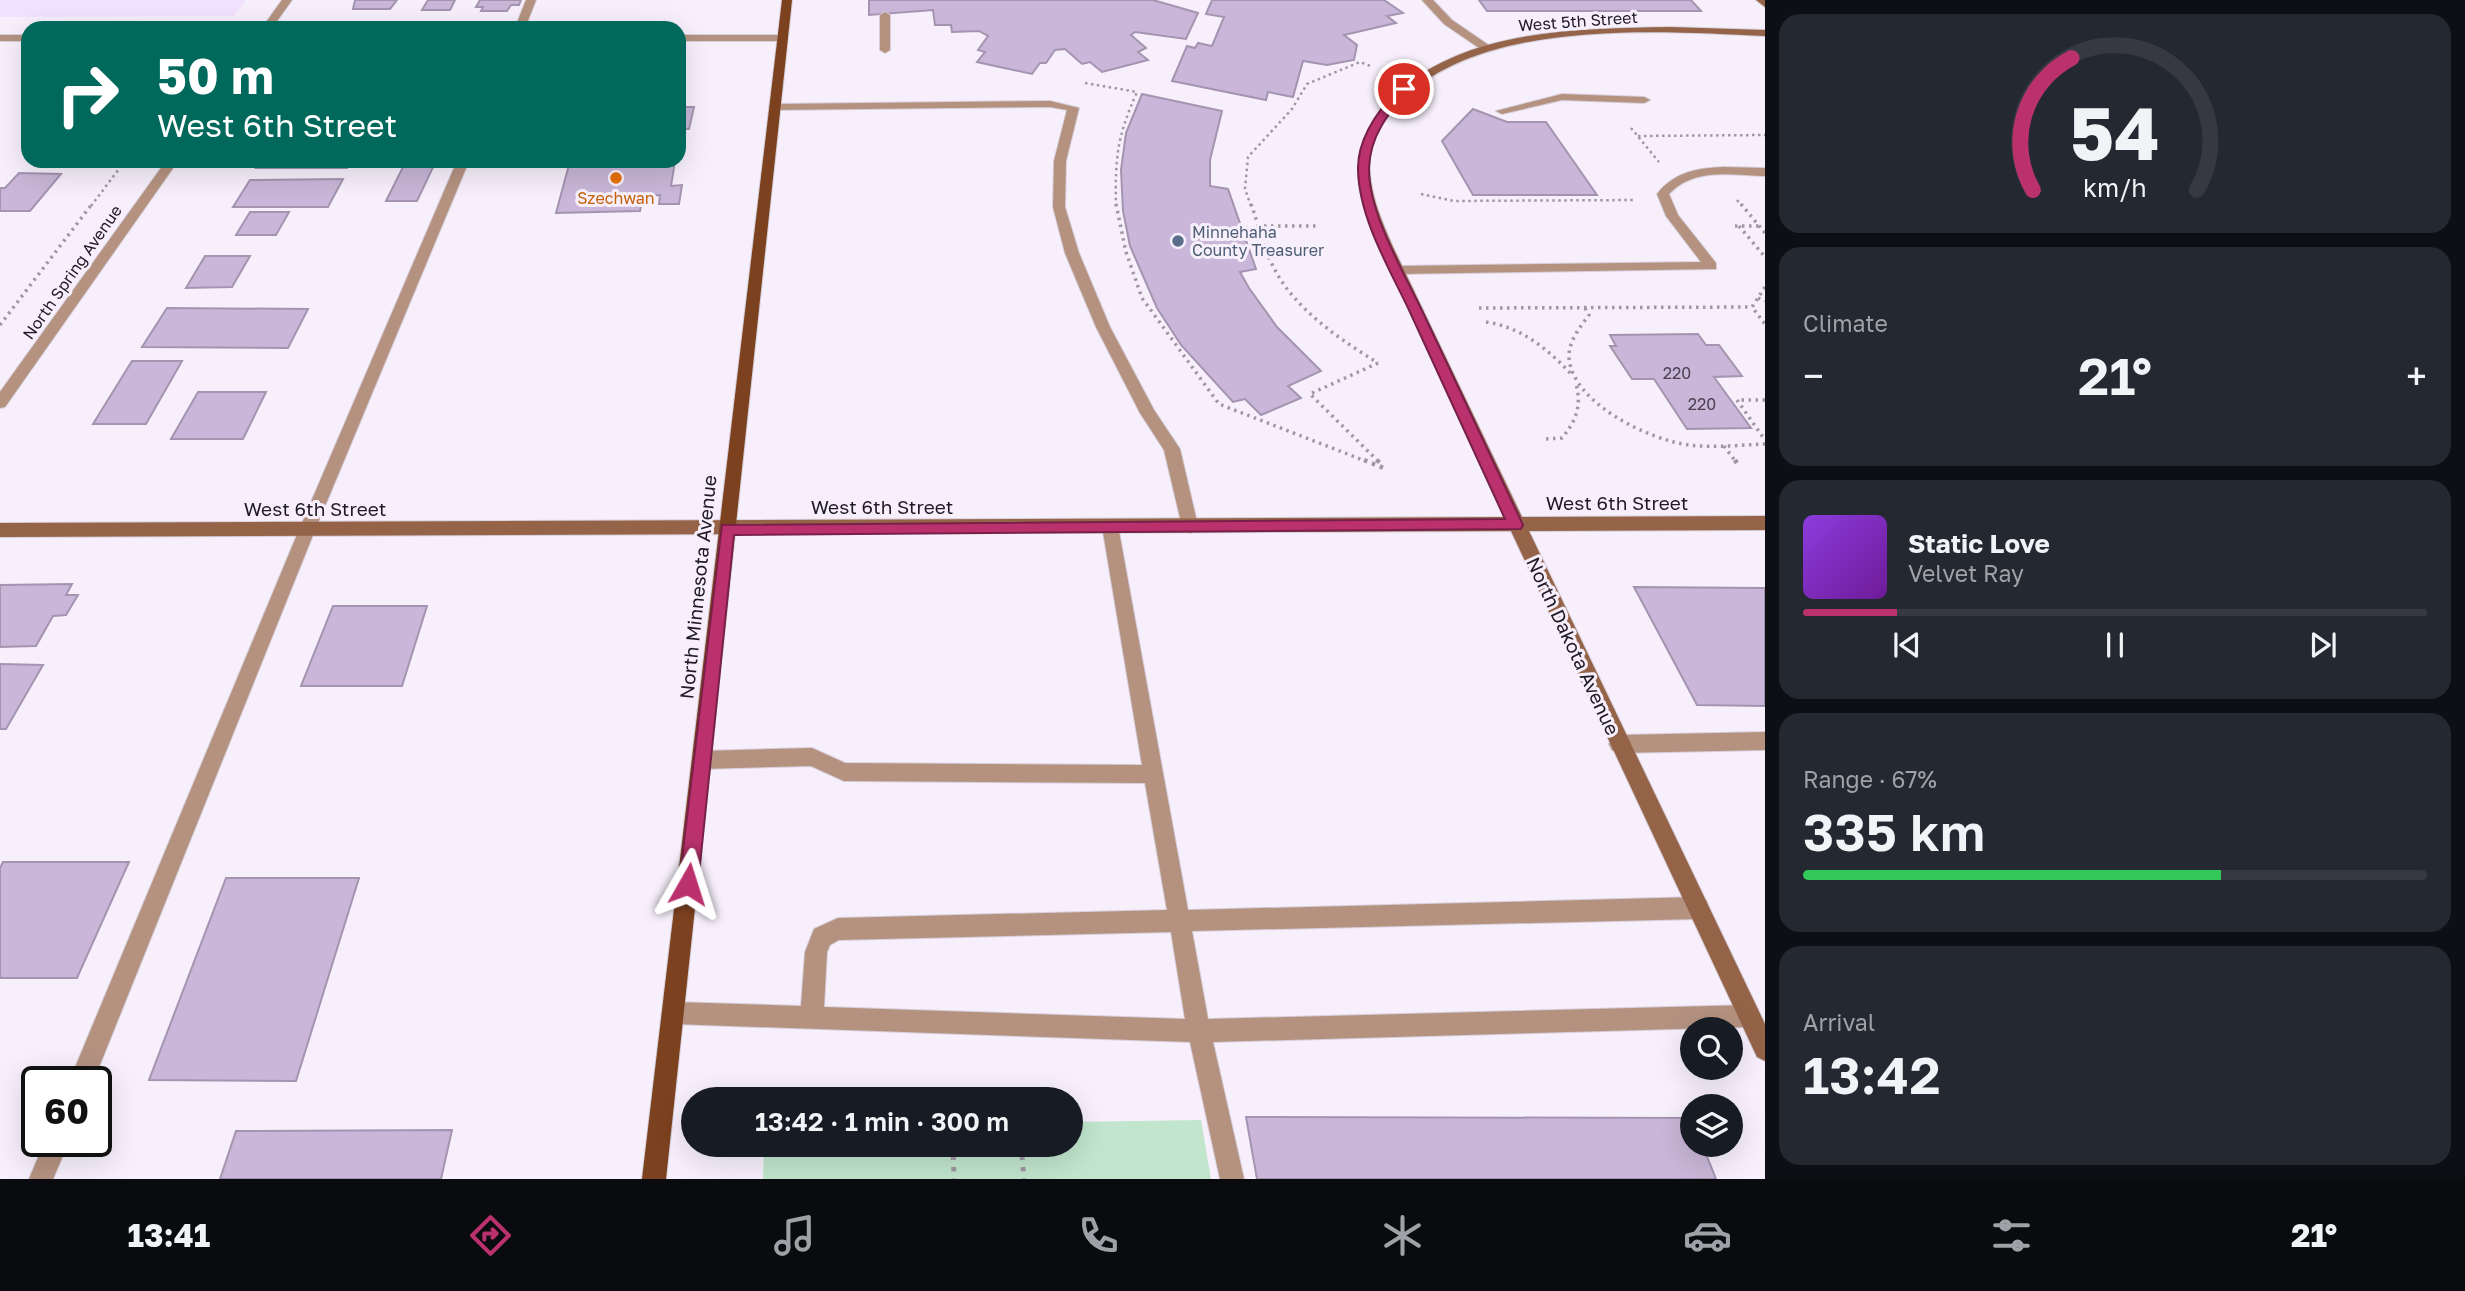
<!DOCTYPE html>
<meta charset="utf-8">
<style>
body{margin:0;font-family:"Golos Text",sans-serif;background:#242831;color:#f1f3f6;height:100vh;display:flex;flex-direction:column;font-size:26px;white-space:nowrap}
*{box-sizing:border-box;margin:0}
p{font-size:23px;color:#9ea1a6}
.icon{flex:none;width:38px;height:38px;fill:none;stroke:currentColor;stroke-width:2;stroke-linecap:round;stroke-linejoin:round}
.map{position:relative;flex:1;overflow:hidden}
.sheet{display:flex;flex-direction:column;gap:14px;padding:14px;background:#0d0f14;width:700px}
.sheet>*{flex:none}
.hud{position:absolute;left:21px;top:21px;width:665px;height:147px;border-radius:21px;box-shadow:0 7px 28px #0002;background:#00695c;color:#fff;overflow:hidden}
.fabs{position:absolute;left:1680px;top:1017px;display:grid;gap:14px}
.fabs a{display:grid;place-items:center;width:63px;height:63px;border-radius:50%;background:#171b24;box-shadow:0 7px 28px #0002;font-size:35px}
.speed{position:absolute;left:21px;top:1066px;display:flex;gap:14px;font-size:35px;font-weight:700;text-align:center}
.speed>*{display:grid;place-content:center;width:91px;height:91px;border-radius:50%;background:#171b24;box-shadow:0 7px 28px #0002;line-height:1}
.speed .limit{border:4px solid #111;border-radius:10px;background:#fff;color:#111}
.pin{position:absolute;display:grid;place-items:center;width:60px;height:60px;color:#fff;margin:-30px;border:4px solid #fff;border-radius:50%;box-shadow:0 2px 7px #0007}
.me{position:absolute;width:77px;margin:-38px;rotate:6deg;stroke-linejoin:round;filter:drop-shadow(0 0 5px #0008)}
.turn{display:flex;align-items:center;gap:24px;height:147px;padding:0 21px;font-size:32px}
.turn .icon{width:91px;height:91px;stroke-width:2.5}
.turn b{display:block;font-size:49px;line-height:60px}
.big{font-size:52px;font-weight:600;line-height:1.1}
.sheet .card{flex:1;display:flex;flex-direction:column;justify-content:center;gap:10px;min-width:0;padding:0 24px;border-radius:21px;background:#242831}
.sheet .dial{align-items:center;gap:0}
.dial svg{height:182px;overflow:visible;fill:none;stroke:#363941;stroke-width:7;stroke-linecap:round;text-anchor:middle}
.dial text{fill:#f1f3f6;stroke:none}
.song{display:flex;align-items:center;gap:21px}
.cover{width:84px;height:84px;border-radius:10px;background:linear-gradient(135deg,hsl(270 70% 55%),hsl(280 70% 35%))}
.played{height:7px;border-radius:4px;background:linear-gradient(90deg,#ba316e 15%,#363941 15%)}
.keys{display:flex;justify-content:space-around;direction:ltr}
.heat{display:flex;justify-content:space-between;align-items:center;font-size:38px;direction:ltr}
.charge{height:10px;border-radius:5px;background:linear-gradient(90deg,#34c759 67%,#363941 0)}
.trip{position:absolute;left:681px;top:1087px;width:402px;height:70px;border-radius:35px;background:#171b24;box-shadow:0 7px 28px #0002;font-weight:600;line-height:70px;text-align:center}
.menu{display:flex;height:112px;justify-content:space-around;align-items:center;background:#090b0e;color:#9ea1a6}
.menu .icon{width:49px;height:49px}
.menu .active{color:#ba316e}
.menu b{font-size:32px;color:#f1f3f6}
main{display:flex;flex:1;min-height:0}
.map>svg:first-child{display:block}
.built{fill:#f2e2ff}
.green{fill:#c1e5cd}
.building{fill:#c9b6d8;stroke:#a494b0;stroke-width:2}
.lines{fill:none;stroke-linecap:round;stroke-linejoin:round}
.lane-casing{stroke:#d5ced9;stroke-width:2}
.street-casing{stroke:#d5ced9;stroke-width:2}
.secondary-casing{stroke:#d5ced9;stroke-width:2}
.primary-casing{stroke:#d5ced9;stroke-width:2}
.path-far3{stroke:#9f98a3;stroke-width:2.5;stroke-dasharray:2.5 3.5;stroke-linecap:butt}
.path-far2{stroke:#9f98a3;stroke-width:3.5;stroke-dasharray:2.5 4.5;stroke-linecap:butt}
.path-far1{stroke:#9f98a3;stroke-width:4.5;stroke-dasharray:3.5 5;stroke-linecap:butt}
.path{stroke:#9f98a3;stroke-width:5;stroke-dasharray:4.5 7;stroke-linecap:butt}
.lane{fill:#b59280;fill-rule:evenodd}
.street{fill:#b59280;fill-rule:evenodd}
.secondary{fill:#956348;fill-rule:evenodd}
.primary{fill:#7c411e;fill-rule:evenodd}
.route{fill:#ba316e;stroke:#792048;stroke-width:2}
.food-dot{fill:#e8710a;stroke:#f7f0fc;stroke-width:2.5}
.service-dot{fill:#5c6f8a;stroke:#f7f0fc;stroke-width:2.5}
.labels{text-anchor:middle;stroke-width:6;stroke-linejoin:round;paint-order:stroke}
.far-street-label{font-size:16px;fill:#201a24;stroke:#f7f0fc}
.far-food-label{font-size:16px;fill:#c56008;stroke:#f7f0fc}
.far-service-label{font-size:16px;fill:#4e5e75;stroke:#f7f0fc;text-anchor:start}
.number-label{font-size:16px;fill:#4a4151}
.street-label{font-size:19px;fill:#201a24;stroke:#f7f0fc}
</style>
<main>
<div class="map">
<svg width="1765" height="1179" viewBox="0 0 1765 1179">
<rect width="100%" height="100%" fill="#f7f0fc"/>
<!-- built -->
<path class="built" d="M0,0h246l-12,16 -234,1z"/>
<!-- green -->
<path class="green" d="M1201,1120l10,59h-448l1,-34 307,-1v-22z"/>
<!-- building -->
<g class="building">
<path d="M355,0h42l-7,9h-37z"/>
<path d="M428,0h27l-5,10h-28z"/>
<path d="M480,0h41l-2,5h-8l-4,6h-26l2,-4h-7z"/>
<path d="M869,0h284l45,13 -12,26 -51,-7 -4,3 15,13 -8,4 10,8 -46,12 -12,-10 -8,2 -17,-15 -10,1 -9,13h-6l-8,11 -55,-12 8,-10 -7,-2 10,-14 -9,-5 -27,1 -1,-7h-16l-2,-15 -64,5z"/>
<path d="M1212,0h172l19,13 -16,3 9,7 -52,12 13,10 -3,15 -27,5 -24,-4 -10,36 -25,-5 -2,8 -94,-19 15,-35 8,2 3,-5 14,3 12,-29 -18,-3z"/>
<path d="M1479,0h212l10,11h-214z"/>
<path d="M1142,94l80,17 -12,49v26l18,3 28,80 -16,3 9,16 28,39 44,44 -33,15 13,12 -40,17 -16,-16 -12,3 -52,-57 -24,-37 -27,-62 -7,-35 -2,-41 5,-37z"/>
<path d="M679,107h15l-5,22h-10z"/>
<path d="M1473,109l34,13h39l51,73h-124l-31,-54z"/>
<path d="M260,161h91l-4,7h-91z"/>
<path d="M406,161h30l-19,40h-31z"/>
<path d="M570,161h105l-4,25 11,-1 -3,19h-20l1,-9 -17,1 -3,15 -84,2z"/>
<path d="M19,173l42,1 -31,37h-30v-23h5z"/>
<path d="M343,179l-15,28h-95l17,-27z"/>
<path d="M250,212h39l-13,23h-40z"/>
<path d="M205,256h45l-18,31 -46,1z"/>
<path d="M167,308l141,1 -20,39 -146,-1z"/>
<path d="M1698,334l8,11h13l23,31 -28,1 37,51 -64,1 -33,-50h-22l-22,-33h6l-6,-11z"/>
<path d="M132,361h50l-36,63h-53z"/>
<path d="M198,392h68l-23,47h-72z"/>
<path d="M72,584l-6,11h12l-12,20 -13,1 -17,30 -36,1v-62z"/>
<path d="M1634,587l131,1v118l-68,-1z"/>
<path d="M333,606h94l-25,80h-101z"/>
<path d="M0,664l43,1 -37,64h-6z"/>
<path d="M3,862h126l-52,116h-77v-110z"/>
<path d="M226,878h133l-63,203 -147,-1z"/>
<path d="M1246,1117l445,1 1,26h10l14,35h-459z"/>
<path d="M452,1130l-11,49h-221l16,-48z"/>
</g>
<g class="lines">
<!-- lane casing -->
<g class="lane-casing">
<g id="lane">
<path d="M526,0h10l-11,28h-10z"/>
<path d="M1422,0h11l19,20 38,26v4h-8l-38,-26z"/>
<path d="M885,12l5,3v35l-5,3 -5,-3v-35z"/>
<path d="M1562,94l82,3 6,3 -6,3 -82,-3 -60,14 -6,-3z"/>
<path d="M1050,101l29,7 -13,53 -1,46 14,46 31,74 44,83 26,39 18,77 -2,5 -6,2 -8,-7 -18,-76 -24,-37 -44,-86 -31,-74 -12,-46 1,-46 13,-51 -17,-3 -275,3 -6,-3 6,-3z"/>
<path d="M457,161h12l-154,369 -222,552h-24l230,-552z"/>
<path d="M1724,167l41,1v8c-33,-1 -71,-9 -96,18l9,21 38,48v6l-319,5 -7,-4 7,-4 304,-4 -35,-46 -9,-22c17,-22 40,-26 67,-27z"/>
<path d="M1110,519l8,7 70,384 510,-13 8,3 3,8 -3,8 -8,3 -506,12 16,88 541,-14 8,3 3,8 -3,8 -8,3 -536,15 31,137h-24l-30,-137 -516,-18 -8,-3 -3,-8 3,-8 8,-3 127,4 4,-54 9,-23 24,-11 329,-8 -22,-127 -301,-2 -33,-15 -109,3 -7,-3 -3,-6 3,-6 7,-3 110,-3 33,15 297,2 -40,-239zM1171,932l14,87 -361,-12 3,-55 3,-7 9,-5z"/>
<path d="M1765,732v18l-146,3 -7,-3 -3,-6 3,-6 7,-3z"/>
<path d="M45,1141h24l-16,38h-24z"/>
</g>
</g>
<!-- street casing -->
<g class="street-casing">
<g id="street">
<path d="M282,0h10l-20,28h-10z"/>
<rect x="0" y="35" width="28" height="6"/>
<path d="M679,35h104l5,3 -5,3h-104z"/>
<path d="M166,161h12l-173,246 -5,1v-16z"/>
</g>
</g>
<!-- secondary casing -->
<g class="secondary-casing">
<g id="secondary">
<path d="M1756,0h9v7z"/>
<path d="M1670,27l95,3v6c-109,-5 -286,-18 -367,68 -15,17 -26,33 -28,56 -2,30 11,60 23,87l129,270 243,-1v14l-236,1 236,493v37l-8,-4 -246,-526 -1511,6v-14l1505,-6 -133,-288c-19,-50 -22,-87 17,-128 69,-73 188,-72 281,-74z"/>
</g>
</g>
<!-- primary casing -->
<g class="primary-casing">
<path id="primary" d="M782,0h10l-126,1179h-24z"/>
</g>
<!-- path-far3 -->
<g class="path-far3">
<path d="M1085,83l52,9c-20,45 -22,65 -21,114"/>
<path d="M1631,128l28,34"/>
<path d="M1638,136l127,-1"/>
<path d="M1421,194l33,7 182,-1"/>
<path d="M1737,200l5,6"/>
<path d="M91,206l34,-45"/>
<path d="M1251,206l-6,-17 3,-32 44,-48 15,-25 53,-22 13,5"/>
</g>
<!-- path-far2 -->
<g class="path-far2">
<path d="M1116,204l10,48 16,46 77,106 149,58"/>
<path d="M1251,204c8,22 13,46 24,66 21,40 66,70 103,93"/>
<path d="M1741,204l24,29"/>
<path d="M1257,226h62"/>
<path d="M1735,226h24"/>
<path d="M1739,226l26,31"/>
<path d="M1765,287l-13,20 13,17"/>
<path d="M1758,298l7,3"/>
<path d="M1479,308l273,-1"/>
<path d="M1585,308l4,7c-9,12 -21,27 -20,43 4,46 81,82 120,87 25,3 51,0 76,-1"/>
<path d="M1486,322c36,5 63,28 87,54"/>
<path d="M0,325l92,-121"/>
<path d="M1378,363l-68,31 69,68"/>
<path d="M1765,400h-28l28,40"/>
<path d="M1546,439l16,-1c14,-17 20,-32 14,-54"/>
<path d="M1724,446l12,16"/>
</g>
<!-- path-far1 -->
<g class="path-far1">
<path d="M1364,460l22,9"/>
<path d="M1377,460l6,6"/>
<path d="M1735,460l3,5"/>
</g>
<!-- path -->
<g class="path">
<path d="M953,1144l1,35"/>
<path d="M1021,1144l3,35"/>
</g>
<!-- lane -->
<use href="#lane" class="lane"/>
<!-- street -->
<use href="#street" class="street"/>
<!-- secondary -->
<use href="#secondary" class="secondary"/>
<!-- primary -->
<use href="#primary" class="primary"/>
</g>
<!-- route -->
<path class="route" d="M1400,87l9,2c-20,24 -39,46 -40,79 -1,46 37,108 56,149 33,69 65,138 98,208l-2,4 -787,6 -36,349 -3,6 -7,3 -6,-3 -3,-6 43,-359 783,-6c-32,-70 -64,-139 -96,-209 -20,-42 -50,-92 -51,-140 -1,-32 21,-61 42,-83z"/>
<!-- markers -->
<circle class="food-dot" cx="616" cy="178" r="7"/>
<circle class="service-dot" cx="1178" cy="241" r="7"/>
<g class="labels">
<!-- far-street labels -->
<g class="far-street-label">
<text transform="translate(1578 21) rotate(-4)" y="6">West 5th Street</text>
<text transform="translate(72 272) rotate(-55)" y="6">North Spring Avenue</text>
</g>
<!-- far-food labels -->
<g class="far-food-label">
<text x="616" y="204">Szechwan</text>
</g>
<!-- far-service labels -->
<g class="far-service-label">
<text x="1192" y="238">Minnehaha<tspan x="1192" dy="18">County Treasurer</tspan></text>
</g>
<!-- number labels -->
<g class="number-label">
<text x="1677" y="379">220</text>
<text x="1702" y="410">220</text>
</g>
<!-- street labels -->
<g class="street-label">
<text x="1617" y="510">West 6th Street</text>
<text x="882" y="514">West 6th Street</text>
<text x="315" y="516">West 6th Street</text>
<text transform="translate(698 587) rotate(-84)" y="7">North Minnesota Avenue</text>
<text transform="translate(1573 646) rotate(65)" y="7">North Dakota Avenue</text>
</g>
</g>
</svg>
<div class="fabs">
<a><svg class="icon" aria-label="search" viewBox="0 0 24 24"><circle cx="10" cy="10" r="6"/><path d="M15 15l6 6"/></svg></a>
<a><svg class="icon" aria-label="layers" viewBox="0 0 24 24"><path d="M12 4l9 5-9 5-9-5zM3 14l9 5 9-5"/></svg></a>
</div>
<div class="speed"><div class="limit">60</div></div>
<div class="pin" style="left:1404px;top:89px;background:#d93025"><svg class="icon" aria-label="arrive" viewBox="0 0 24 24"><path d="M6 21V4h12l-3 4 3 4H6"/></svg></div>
<svg class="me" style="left:688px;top:884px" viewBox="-20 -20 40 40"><path d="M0-17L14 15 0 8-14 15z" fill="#ba316e" stroke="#fff" stroke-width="4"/></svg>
<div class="trip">13:42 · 1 min · 300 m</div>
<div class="hud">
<div class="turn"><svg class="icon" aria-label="right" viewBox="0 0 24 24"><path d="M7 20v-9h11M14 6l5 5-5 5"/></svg><div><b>50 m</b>West 6th Street</div></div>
</div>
</div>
<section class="sheet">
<div class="card dial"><svg viewBox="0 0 100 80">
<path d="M14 69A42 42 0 1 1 86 69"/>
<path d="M14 69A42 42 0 0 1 31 11" stroke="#ba316e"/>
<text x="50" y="56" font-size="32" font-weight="700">54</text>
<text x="50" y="72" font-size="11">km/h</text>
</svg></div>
<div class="card"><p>Climate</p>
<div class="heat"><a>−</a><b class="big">21°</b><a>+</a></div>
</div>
<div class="card">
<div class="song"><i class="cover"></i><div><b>Static Love</b><p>Velvet Ray</p></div></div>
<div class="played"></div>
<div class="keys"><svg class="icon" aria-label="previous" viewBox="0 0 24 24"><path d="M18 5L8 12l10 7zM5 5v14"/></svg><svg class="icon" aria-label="pause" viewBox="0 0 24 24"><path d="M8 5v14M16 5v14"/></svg><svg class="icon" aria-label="next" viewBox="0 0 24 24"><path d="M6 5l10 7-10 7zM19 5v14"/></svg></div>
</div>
<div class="card"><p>Range · 67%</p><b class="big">335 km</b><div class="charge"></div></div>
<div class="card"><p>Arrival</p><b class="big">13:42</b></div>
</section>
</main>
<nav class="menu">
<b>13:41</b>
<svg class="icon active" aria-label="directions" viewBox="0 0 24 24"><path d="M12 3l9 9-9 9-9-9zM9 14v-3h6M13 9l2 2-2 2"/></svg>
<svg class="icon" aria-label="music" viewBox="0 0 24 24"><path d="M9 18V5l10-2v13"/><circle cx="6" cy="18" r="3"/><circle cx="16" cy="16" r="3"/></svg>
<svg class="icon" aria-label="phone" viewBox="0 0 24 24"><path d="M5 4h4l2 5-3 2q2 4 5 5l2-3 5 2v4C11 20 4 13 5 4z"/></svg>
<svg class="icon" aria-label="climate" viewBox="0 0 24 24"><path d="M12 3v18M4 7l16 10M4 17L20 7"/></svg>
<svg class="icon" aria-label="car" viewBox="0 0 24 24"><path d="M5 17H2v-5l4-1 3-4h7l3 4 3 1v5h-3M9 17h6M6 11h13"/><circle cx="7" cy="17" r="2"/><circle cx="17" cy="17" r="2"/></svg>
<svg class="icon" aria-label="filters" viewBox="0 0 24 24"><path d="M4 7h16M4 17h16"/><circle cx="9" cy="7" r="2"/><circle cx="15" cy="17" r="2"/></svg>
<b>21°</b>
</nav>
